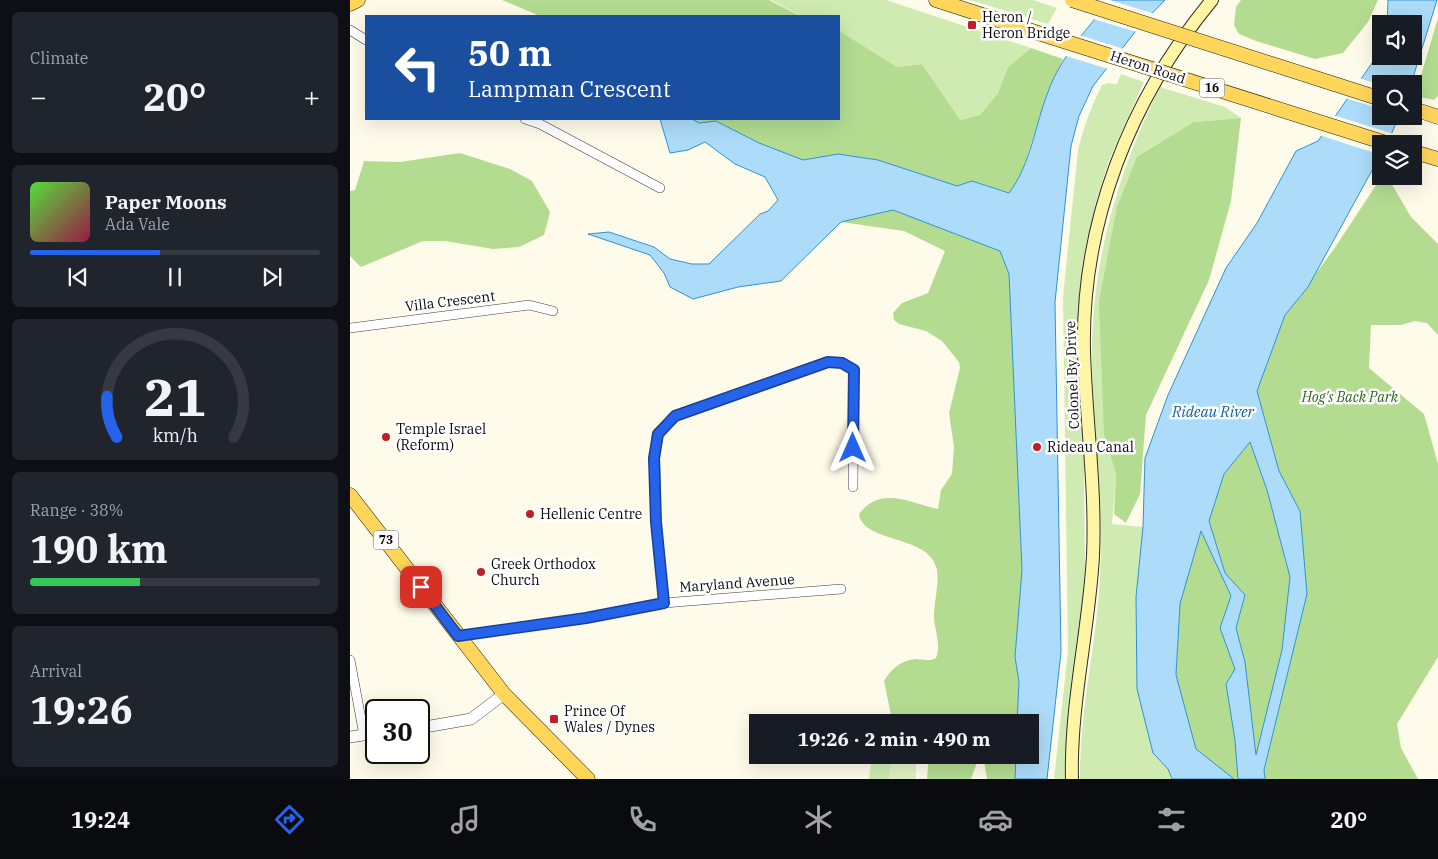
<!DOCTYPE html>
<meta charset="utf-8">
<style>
body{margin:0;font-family:"IBM Plex Serif",serif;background:#20242c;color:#f1f3f6;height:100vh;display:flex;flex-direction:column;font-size:19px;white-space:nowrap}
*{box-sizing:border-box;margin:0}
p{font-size:16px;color:#9ea1a6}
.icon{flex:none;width:28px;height:28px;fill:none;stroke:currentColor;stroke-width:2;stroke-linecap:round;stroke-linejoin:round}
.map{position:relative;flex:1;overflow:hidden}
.side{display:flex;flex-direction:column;gap:12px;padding:12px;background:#0d0f14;width:350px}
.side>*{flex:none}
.top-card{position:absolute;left:15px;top:15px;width:475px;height:105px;border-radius:0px;box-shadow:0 5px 20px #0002;background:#1a4fa0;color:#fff;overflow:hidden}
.fabs{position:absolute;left:1022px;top:15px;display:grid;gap:10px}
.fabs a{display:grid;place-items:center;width:50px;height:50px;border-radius:0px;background:#171b24;box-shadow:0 5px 20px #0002;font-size:25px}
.speed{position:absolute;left:15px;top:699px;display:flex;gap:10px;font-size:25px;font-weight:700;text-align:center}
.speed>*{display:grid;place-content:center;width:65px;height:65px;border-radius:50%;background:#171b24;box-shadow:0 5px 20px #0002;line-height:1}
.speed .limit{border:2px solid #111;border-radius:8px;background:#fff;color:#111}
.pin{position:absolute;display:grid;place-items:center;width:42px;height:42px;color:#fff;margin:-21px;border-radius:10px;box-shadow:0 2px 8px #0006}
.me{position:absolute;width:55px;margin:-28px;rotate:0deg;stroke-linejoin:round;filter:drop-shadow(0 0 4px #0008)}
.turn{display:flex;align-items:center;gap:18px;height:105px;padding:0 20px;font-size:22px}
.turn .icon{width:65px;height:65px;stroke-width:2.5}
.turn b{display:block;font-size:35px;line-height:42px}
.big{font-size:38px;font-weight:800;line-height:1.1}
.side .widget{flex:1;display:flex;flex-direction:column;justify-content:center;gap:8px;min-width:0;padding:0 18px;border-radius:8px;background:#20242c}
.side .dial{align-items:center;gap:0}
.dial svg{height:130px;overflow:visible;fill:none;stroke:#363941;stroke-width:7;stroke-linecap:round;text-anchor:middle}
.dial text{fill:#f1f3f6;stroke:none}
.song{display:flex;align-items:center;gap:15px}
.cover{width:60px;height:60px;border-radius:8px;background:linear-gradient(135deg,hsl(110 70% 55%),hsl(340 70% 35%))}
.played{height:5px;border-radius:2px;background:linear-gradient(90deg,#2563eb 45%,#363941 45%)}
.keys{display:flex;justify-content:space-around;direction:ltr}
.heat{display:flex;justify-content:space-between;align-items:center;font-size:28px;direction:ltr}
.charge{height:8px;border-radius:4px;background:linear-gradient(90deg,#34c759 38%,#363941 0)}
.trip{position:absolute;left:399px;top:714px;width:290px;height:50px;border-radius:0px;background:#171b24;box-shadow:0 5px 20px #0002;font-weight:800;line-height:50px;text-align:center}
.dock{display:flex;height:80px;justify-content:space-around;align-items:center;background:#090b0e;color:#9ea1a6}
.dock .icon{width:35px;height:35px}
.dock .on{color:#2563eb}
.dock b{font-size:22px;color:#f1f3f6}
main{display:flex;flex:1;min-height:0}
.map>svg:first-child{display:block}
.green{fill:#d0ebb2}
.forest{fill:#b3dc91}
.pitch{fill:#e2f1c4}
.water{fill:#acdcf9;stroke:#2f92d3;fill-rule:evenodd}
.pier{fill:#fffbea}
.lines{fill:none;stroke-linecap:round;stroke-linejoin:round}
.minor-casing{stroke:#3e3e3e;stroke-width:10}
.tertiary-casing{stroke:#3e3e3e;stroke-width:12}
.secondary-casing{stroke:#2d2d2d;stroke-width:14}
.primary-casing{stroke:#1c1c1c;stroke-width:15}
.minor{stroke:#fff;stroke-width:9}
.tertiary{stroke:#fff;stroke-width:11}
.secondary{stroke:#fff5a5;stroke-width:12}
.primary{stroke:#ffd65a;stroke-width:14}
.primary-bridge-casing{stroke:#1c1c1c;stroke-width:15;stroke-linecap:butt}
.primary-bridge{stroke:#ffd65a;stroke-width:14}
.route-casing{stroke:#184099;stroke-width:12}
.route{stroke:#2563eb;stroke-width:9}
.poi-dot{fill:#c11e26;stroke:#fff;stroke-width:2}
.labels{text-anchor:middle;stroke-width:5;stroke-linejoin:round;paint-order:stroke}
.shield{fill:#fff;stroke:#545454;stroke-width:1}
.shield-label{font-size:12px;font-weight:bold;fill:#0b0b0b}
.poi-label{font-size:14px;fill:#0b0b0b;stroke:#fff;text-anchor:start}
.street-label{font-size:14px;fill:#0b0b0b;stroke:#fff}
.park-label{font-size:14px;font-style:italic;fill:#296519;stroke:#fff}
.water-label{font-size:15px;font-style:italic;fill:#1062a2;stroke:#fff}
</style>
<main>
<section class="side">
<div class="widget"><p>Climate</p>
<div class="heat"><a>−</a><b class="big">20°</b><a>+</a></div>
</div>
<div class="widget">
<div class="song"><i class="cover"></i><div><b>Paper Moons</b><p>Ada Vale</p></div></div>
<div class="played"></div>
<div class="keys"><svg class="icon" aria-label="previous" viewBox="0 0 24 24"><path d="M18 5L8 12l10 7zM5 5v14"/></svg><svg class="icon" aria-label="pause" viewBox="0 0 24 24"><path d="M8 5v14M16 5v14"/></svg><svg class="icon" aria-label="next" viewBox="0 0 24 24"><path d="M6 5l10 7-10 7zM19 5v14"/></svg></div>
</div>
<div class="widget dial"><svg viewBox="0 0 100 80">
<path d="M14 69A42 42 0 1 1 86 69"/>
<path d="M14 69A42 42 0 0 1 8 44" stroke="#2563eb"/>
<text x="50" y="56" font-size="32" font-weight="700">21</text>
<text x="50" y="72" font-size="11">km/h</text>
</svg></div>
<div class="widget"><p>Range · 38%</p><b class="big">190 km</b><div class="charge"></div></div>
<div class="widget"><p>Arrival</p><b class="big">19:26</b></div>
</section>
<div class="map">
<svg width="1088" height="779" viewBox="0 0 1088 779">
<rect width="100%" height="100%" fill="#fffbea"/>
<!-- green -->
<g class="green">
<path d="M421,0h115l145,48 -23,19 -10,26 -18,22 -21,5 -37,-56 -25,3 -58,-31v-20h-38z"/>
<path d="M620,0h63l24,8 -9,16z"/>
<path d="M771,74l23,8 -35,78 -14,45 -10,53 -7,50 -1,55 7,101 1,106 -19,209h-12l14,-128 -5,-354 15,-147c6,-24 13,-43 24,-65l6,-2 9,1z"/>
<path d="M810,87l65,20 16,11 -47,4 -90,313 12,39 -4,50 31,3 -7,70 17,156 15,16 4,10h-92c-1,-68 17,-135 20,-203 4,-70 -6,-139 -8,-209 -2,-99 24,-192 68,-280z"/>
<path d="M522,755h45l-2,24h-46z"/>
</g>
<!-- forest -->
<g class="forest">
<path d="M152,0h267l31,16h-260z"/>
<path d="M891,0h137l-10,22 -25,31 -28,6 -59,-18 -17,-7 -5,-9 2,-18z"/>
<path d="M1088,18v78l-4,4 -19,-4z"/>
<path d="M489,31l58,36 25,-3 38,56 20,-5 18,-22 10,-26 23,-19 32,11 -15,32 -28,88 -10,14 -38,-12 -15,5 -79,-26 -40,-6 -35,6 -44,-17 -42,-22 -18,2 -7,-4h147z"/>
<path d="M891,118l-10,83 -22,79 -63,135 -6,79 -14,29 -12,-9 2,-40 -12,-39 -5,-134 18,-94 20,-50 57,-35z"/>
<path d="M110,153l50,16 22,12 18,31 -6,23 -25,12 -26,2 -48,-8h-22l-62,26 -11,-11v-65l5,-1 9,-29 36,1z"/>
<path d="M1032,176h5l24,41 27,27v91l-11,-12 -12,-2 -14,4h-30l-2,43 55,46 14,50v193l-41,67 4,24 17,31h-153l-1,-9 43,-176 -7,-83 -21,-40 -22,-80 28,-76 49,-66z"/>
<path d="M543,210l107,41 9,23 13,296 -7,87 4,25 -2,40h-121l-4,-2 -8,-39c7,-12 17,-21 32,-22 8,0 12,3 20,-1 6,-16 -3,-29 -2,-45 1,-15 5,-29 3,-43 -6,-36 -74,-26 -78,-56 22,-29 51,-11 79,-5l3,-19 11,-16 2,-27 -5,-34 11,-45 -1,-6 -17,-21 -16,-10 -27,-7 -5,-4 -1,-7 9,-10 26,-10 17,-42 -41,-20 -63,-9z"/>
<path d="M900,442l17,48 23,87 -8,73 -26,107 -11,-95 -9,-34 9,-33 -20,-22 -16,-52 15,-47z"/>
<path d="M851,531l30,65 -11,32 15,41 3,110h-4l-38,-30 -20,-74 4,-71z"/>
<path d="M579,755h87l-1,24h-28l-3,-18 -5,-4 -8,22h-44z"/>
</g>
<!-- pitch -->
<path class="pitch" d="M542,755h25l-3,24h-25z"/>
<!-- water -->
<g class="water">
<path d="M761,0h54l-27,28 -45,58 -14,30 -8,30 -16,156 6,350 -14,127h-32l1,-24h14v-33h-13l2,-40 -4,-25 7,-87 -13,-296 -9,-23 -107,-41 -52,12 -60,59 -43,6 -45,12 -23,-12 -6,-14 -14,-18 -62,-21 21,-2 45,15 16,12 22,5h17l51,-50 8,-3 10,-11 -13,-23 -30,-13 -30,-22 -17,8 -18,3 -10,-34h32l7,4 17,-2 43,22 44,17 35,-6 40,6 79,26 15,-5 37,12c22,-29 26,-68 39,-101 13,-36 39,-63 63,-92z"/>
<path d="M1038,0h49l-26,84h-30v32h18l-8,19 -10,9v10l-73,133 -23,28 -28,76 22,80 21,40 7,83 -43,176 1,9h-27l-3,-39 -9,-56 9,-15 -15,-41 11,-32 -30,-65 -21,73 -4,71 20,74 38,30h-62l-4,-10 -15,-16 -16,-64 -1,-92 7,-70 2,-69 23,-63 58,-127 31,-45 39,-72 22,-10 63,-91v6h33v-32h-27zM900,442l17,48 23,87 -8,73 -26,105 -11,-93 -9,-34 9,-33 -20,-22 -16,-52 15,-47z"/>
</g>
<!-- pier -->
<g class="pier">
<path d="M758,0h2l45,14 -18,18 -44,-13z"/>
<path d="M729,35l45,14 -16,20 -45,-14z"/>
<path d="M1009,78l22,7v24l-36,-11z"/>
<path d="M983,115l61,19 -4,10h-9v11l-62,-20z"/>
</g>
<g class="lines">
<!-- minor casing -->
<g class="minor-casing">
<g id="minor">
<path d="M0,30l16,10"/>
<path d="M175,119l15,5 120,64"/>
<path d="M0,328l179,-23 24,6"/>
<path d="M314,603l-8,-81 -1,-64 2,-24 18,-18 152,-54 15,1 12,8 -1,116"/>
<path d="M108,636l129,-18 77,-15 177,-14"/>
<path d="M0,660l14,75"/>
</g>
</g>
<!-- tertiary casing -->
<g class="tertiary-casing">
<g id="tertiary">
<path d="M69,728l52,-9 33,-25"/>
<path d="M0,737l26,-4"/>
</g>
</g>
<!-- secondary casing -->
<g class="secondary-casing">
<path id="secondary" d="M722,779c-2,-74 17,-149 21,-223 3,-68 -7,-136 -9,-204 -3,-129 46,-253 128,-352"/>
</g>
<!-- primary casing -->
<g class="primary-casing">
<g id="primary">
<path d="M586,0l99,32"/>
<path d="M0,4l8,-4"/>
<path d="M1064,109l24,8"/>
<path d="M1064,152l24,7"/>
<path d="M0,495l154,199 84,85"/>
</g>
</g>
<!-- minor -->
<use href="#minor" class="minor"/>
<!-- tertiary -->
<use href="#tertiary" class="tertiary"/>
<!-- secondary -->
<use href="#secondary" class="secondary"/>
<!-- primary -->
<use href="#primary" class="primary"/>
<!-- primary-bridge casing -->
<g class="primary-bridge-casing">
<g id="primary-bridge">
<path d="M722,0l309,99"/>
<path d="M685,32l354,112"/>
</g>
</g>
<!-- primary-bridge -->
<use href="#primary-bridge" class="primary-bridge"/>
</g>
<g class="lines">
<!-- route casing -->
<g class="route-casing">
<path id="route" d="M71,587l37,49 128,-18 78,-15 -8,-81 -2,-64 4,-24 17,-18 153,-54 14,1 12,7 -1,78"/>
</g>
<!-- route -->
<use href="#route" class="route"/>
</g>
<!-- markers -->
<g class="poi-dot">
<rect x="617" y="20" width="10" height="10" rx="2.5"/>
<circle cx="36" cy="437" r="5"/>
<circle cx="687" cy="447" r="5"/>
<circle cx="180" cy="514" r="5"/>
<circle cx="131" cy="572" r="5"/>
<rect x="199" y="714" width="10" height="10" rx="2.5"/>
</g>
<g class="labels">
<!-- shield labels -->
<g class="shield">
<rect x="849.5" y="78.5" width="25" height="19" rx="4"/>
<rect x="23.5" y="530.5" width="25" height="19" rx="4"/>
</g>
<g class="shield-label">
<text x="862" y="92">16</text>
<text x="36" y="544">73</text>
</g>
<!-- poi labels -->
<g class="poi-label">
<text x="632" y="22">Heron /<tspan x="632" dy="16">Heron Bridge</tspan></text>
<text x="46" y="434">Temple Israel<tspan x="46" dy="16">(Reform)</tspan></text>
<text x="697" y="452">Rideau Canal</text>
<text x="190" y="519">Hellenic Centre</text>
<text x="141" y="569">Greek Orthodox<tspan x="141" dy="16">Church</tspan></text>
<text x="214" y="716">Prince Of<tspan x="214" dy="16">Wales / Dynes</tspan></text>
</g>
<!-- street labels -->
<g class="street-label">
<text transform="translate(798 67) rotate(18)" y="5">Heron Road</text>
<text transform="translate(100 301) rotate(-7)" y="5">Villa Crescent</text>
<text transform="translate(722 375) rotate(-92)" y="5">Colonel By Drive</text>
<text transform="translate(387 583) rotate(-4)" y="5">Maryland Avenue</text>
</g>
<!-- park labels -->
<g class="park-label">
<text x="1000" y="402">Hog's Back Park</text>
</g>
<!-- water labels -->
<g class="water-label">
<text x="863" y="417">Rideau River</text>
</g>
</g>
</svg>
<div class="fabs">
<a><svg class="icon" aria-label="sound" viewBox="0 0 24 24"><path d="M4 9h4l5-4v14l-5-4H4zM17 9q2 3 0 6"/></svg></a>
<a><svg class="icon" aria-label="search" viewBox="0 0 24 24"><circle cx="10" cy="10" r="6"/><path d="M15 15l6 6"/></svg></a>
<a><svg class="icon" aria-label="layers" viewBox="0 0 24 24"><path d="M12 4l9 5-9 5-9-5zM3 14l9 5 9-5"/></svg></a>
</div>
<div class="speed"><div class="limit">30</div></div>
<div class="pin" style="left:71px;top:587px;background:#d93025"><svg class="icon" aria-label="arrive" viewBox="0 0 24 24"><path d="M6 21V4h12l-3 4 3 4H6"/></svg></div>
<svg class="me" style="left:503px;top:448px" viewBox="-20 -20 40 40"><path d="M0-17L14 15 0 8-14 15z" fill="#2563eb" stroke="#fff" stroke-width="4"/></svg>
<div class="trip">19:26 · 2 min · 490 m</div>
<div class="top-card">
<div class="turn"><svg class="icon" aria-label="left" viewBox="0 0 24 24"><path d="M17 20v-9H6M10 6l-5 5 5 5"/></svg><div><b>50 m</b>Lampman Crescent</div></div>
</div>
</div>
</main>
<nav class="dock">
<b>19:24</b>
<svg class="icon on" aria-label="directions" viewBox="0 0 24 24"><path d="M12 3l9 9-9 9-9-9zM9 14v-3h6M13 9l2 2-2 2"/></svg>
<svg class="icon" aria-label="music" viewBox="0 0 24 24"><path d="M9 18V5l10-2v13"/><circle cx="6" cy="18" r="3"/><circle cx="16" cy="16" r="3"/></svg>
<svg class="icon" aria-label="phone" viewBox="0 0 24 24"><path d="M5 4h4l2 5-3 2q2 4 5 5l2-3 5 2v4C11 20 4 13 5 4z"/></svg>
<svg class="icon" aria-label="climate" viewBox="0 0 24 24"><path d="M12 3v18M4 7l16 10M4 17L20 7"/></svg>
<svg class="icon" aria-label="car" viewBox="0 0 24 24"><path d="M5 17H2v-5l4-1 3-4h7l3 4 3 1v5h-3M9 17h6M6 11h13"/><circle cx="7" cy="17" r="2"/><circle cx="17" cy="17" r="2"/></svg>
<svg class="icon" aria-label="filters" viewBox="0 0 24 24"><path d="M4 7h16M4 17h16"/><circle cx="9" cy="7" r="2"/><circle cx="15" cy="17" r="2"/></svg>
<b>20°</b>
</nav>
